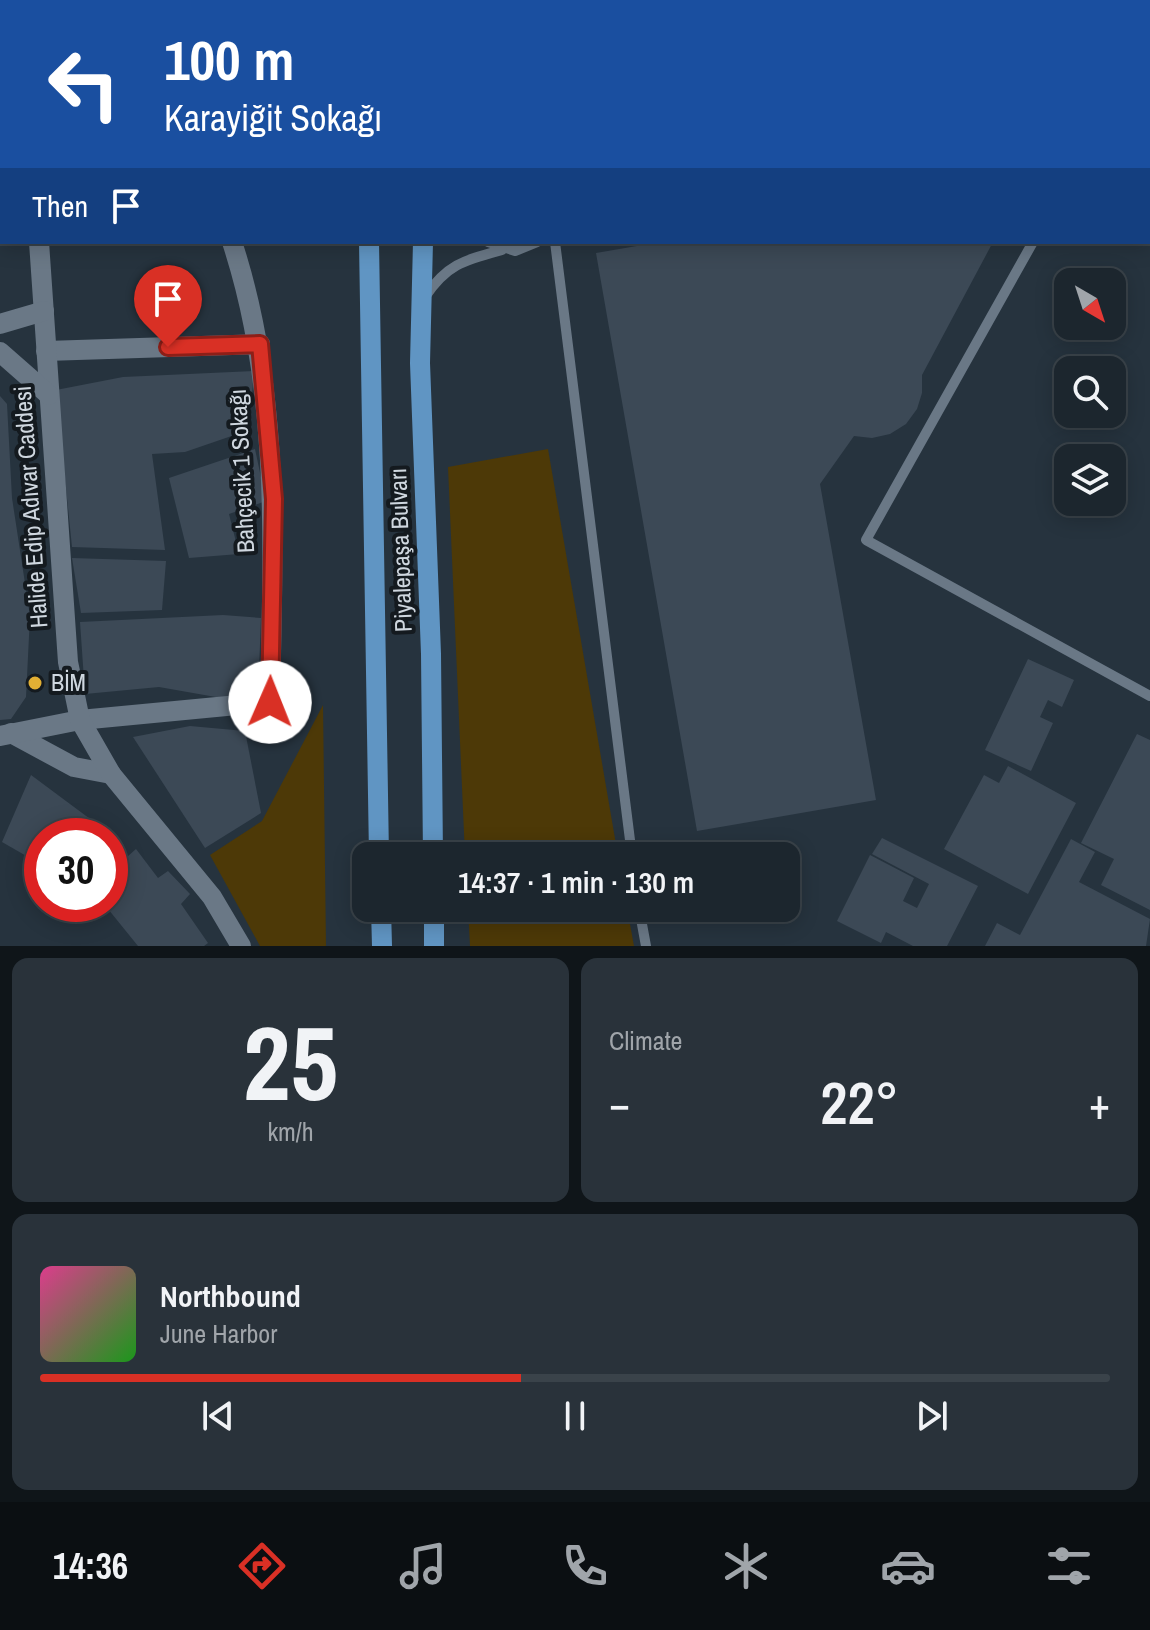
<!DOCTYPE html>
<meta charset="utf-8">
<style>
body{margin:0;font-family:"Archivo Narrow",sans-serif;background:#29323a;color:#f1f3f6;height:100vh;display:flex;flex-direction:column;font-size:30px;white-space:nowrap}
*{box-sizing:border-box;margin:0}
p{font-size:26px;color:#a0a5aa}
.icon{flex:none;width:44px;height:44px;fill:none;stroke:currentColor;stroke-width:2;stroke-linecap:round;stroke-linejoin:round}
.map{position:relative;height:946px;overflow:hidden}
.panel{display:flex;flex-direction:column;gap:12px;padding:12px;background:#0f1519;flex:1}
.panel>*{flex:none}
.top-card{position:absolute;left:0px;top:0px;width:1150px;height:244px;box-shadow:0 4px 20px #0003,0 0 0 2px #3a434a;background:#1a4fa0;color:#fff;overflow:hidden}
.needle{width:52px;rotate:141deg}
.fabs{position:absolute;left:1054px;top:268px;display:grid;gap:16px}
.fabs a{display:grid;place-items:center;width:72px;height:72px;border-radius:16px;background:#1c262e;box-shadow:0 4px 20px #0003,0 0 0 2px #3a434a;font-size:40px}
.speed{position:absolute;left:24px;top:818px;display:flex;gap:16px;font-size:40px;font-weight:700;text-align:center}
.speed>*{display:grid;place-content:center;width:104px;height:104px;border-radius:50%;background:#1c262e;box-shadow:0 4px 20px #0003,0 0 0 2px #3a434a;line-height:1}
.speed .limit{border:12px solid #d22;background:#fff;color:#111}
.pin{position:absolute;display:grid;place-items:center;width:68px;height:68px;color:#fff;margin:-82px -34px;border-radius:50% 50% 50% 0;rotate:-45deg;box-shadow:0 0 8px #0007}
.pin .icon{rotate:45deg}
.me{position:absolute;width:88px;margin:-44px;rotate:1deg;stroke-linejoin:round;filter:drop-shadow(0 0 6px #0008)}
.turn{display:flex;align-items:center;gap:28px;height:168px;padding:0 32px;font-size:36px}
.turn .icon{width:104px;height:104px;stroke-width:2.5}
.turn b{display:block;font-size:56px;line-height:68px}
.then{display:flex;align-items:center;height:76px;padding:0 32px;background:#0003;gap:16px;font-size:30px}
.big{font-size:60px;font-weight:600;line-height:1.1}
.panel .tile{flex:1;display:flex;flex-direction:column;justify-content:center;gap:12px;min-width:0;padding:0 28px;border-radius:16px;background:#29323a}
.panel .dial{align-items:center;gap:0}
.dial b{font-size:104px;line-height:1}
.song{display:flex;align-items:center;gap:24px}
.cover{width:96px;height:96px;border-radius:12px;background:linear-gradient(135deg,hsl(330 70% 55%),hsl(120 70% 35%))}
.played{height:8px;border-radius:4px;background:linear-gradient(90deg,#d93025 45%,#3a434a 45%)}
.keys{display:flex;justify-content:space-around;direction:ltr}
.heat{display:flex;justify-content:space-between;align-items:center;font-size:44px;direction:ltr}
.panel .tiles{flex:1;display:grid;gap:12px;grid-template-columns:1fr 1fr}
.tile:last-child{grid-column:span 2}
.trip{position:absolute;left:352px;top:842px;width:448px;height:80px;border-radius:16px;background:#1c262e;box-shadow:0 4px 20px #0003,0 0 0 2px #3a434a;font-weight:600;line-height:80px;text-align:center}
.tab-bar{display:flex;height:128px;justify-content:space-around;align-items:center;background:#0b0f12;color:#a0a5aa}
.tab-bar .icon{width:56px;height:56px}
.tab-bar .current{color:#d93025}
.tab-bar b{font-size:36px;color:#f1f3f6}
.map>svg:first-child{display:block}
.green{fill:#4d3907}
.building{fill:#3c4956}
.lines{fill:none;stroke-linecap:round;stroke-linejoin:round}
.service{stroke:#6a7886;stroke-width:10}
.minor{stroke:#6a7886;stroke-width:20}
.tertiary{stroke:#6a7886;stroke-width:20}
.primary{stroke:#6095c3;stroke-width:20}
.route-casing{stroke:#8d1f18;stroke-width:20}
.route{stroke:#d93025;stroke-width:14}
.poi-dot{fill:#e1af34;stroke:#141a1f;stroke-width:3}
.labels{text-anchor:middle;stroke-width:8;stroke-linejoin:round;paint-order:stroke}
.street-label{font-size:24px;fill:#cfd7df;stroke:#141a1f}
.poi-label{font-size:24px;fill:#cfd7df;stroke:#141a1f;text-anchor:start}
</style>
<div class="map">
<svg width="1150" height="946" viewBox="0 0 1150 946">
<rect width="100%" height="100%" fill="#26333e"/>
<!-- green -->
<g class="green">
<path d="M548,449l70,407h-153l-17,-389z"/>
<path d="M323,705l3,241h-66l-50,-91 52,-34z"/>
<path d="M468,908h159l7,38h-164z"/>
</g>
<!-- building -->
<g class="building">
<path d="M660,242h333l-71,133v18l-5,16 -11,15 -16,10 -18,4 -18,-2 -34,48 56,316 -179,31 -101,-578z"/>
<path d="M254,371l-5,59 -64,22 -33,2 13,96 -93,-3 -16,-157 67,-13z"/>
<path d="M0,396l7,8 5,94 18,118 -4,81 -15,22 -11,1z"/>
<path d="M255,449l11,52 -37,13 10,40 -50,4 -20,-80z"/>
<path d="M72,558l94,3 -4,49 -81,3z"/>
<path d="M223,615l38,3 -3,78 -31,3 -68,-12 -74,7 -5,-72z"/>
<path d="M1028,659l46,21 -12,27 -14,-7 -8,17 13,6 -22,48 -46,-21z"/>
<path d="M190,726l55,5 16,82 -56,35 -72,-111z"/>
<path d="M1137,734l13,6v170l-49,-25 13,-26 -33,-16z"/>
<path d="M1008,766l68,37 -48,91 -84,-45 40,-74 15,8z"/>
<path d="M31,775l82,61h-71v29l-40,-23z"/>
<path d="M882,838l96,48 -31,60h-34l-27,-14 -5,11 -44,-22 33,-66 44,23 -11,23 14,7 12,-24 -57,-30z"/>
<path d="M1071,839l24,13 -16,30 71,37 -4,27h-161l12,-23 23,12z"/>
<path d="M136,849l22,29 10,-7 22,23 -9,10 27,39 -4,3h-66l-34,-42h6v-32z"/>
</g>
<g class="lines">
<!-- service -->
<g class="service">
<path d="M968,0l4,2"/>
<path d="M759,2v-2"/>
<path d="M1148,95l2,1"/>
<path d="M488,242l27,9 22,-9"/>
<path d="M555,242l77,614"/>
<path d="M1033,242l-167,298 284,156"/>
<path d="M425,297c22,-33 40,-37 77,-47"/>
<path d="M639,908l7,38"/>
</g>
<!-- minor -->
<g class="minor">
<path d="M46,351l214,-7"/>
<path d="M11,733l63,34 37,7"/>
<path d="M0,736l80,-16 190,-18c3,-155 11,-311 -38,-460"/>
</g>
<!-- tertiary -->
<g class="tertiary">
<path d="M20,0v2"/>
<path d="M39,242l29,420 12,58 31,54 101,123 29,49"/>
<path d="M0,324l44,-13"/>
<path d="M0,352l49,43"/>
</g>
<!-- primary -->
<g class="primary">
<path d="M364,0v2"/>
<path d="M418,0v2"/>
<path d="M369,242l10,614"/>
<path d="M423,242l-3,121 11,291 2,202"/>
<path d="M381,908l1,38"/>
<path d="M434,908v38"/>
</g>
</g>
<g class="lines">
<!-- route casing -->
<g class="route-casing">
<path id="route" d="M168,347l92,-3 14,155 -4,203"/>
</g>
<!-- route -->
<use href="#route" class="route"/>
</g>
<!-- markers -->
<circle class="poi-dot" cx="35" cy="683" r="8"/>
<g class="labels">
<!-- street labels -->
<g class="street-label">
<text transform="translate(242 471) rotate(-93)" y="8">Bahçecik 1 Sokağı</text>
<text transform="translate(31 507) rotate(-94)" y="8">Halide Edip Adıvar Caddesi</text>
<text transform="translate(401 550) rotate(-92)" y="8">Piyalepaşa Bulvarı</text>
</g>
<!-- poi labels -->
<g class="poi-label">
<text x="51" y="691">BİM</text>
</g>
</g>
</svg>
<div class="fabs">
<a><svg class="needle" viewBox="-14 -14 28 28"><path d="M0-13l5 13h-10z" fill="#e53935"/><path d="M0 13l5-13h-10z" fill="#a0a5aa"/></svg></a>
<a><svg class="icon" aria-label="search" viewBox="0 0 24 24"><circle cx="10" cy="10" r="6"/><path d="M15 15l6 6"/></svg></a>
<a><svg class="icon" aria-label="layers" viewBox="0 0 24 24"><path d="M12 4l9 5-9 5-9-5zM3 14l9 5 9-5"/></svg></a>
</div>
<div class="speed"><div class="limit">30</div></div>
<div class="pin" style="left:168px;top:347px;background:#d93025"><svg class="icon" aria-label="arrive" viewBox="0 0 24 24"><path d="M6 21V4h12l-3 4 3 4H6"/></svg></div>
<svg class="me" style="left:270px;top:702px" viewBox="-20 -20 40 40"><circle r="19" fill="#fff"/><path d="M0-13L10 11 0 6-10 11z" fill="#d93025"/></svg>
<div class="trip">14:37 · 1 min · 130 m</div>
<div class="top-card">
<div class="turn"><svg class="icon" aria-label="left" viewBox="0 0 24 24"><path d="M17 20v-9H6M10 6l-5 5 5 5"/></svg><div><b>100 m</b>Karayiğit Sokağı</div></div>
<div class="then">Then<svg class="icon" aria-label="arrive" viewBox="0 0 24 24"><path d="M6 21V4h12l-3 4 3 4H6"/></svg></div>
</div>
</div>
<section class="panel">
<div class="tiles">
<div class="tile dial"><b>25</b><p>km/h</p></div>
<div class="tile"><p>Climate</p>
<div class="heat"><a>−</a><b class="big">22°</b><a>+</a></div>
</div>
<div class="tile">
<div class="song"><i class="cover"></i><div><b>Northbound</b><p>June Harbor</p></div></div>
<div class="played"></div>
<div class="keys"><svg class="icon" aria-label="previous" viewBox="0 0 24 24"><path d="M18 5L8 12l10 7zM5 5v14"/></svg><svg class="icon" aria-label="pause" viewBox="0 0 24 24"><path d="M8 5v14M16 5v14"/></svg><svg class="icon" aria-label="next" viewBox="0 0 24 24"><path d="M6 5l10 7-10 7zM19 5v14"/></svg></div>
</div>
</div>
</section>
<nav class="tab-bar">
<b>14:36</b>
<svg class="icon current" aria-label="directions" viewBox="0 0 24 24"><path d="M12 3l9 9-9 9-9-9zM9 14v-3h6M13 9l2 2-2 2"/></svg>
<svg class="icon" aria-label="music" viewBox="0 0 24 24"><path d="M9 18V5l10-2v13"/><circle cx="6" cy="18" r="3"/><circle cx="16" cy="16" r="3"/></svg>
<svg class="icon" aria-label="phone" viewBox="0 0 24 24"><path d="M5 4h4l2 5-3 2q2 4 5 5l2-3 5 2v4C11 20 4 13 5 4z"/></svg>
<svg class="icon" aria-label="climate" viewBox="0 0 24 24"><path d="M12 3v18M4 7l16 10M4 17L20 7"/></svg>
<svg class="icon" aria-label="car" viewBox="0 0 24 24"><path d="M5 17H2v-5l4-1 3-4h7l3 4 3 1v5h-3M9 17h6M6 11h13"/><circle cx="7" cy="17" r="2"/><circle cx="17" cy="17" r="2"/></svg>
<svg class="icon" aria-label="filters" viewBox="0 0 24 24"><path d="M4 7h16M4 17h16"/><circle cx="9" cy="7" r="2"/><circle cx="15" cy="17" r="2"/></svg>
</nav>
